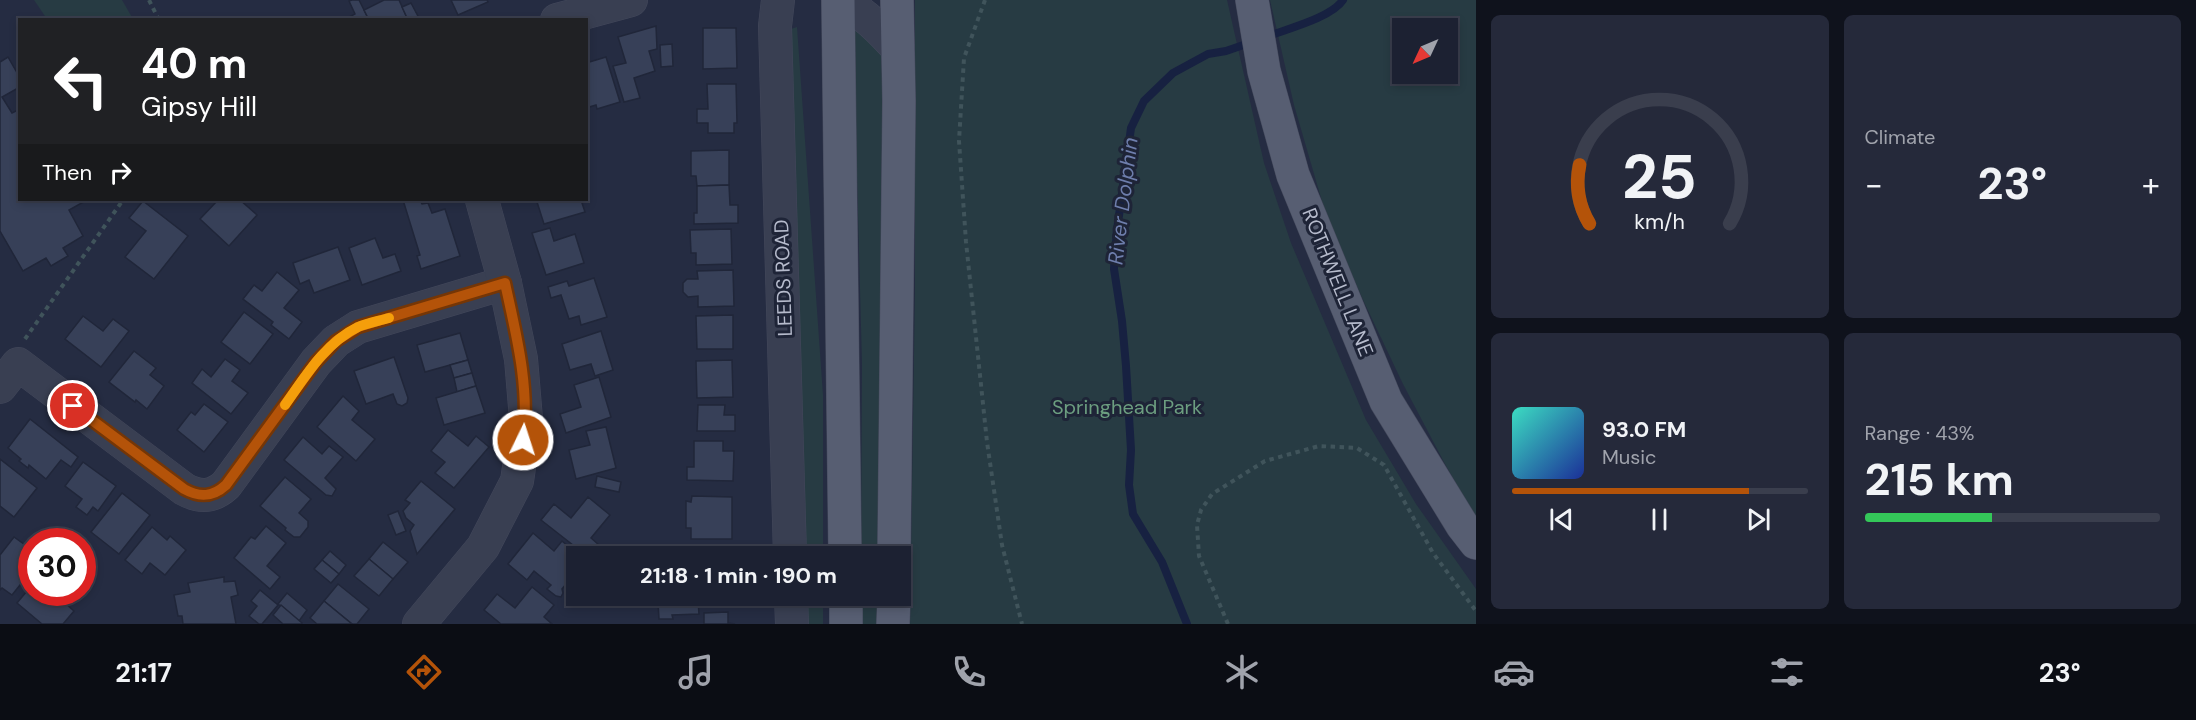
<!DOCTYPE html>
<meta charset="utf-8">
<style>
body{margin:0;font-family:"DM Sans",sans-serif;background:#25293a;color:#f1f3f6;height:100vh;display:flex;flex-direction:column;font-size:22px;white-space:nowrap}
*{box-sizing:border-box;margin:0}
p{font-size:20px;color:#a0a3ac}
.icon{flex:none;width:33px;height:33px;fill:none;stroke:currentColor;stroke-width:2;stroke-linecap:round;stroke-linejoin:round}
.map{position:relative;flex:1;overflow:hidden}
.side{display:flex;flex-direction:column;gap:15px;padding:15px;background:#0f121c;width:720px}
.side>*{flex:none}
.hud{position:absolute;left:18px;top:18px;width:570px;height:183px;border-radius:0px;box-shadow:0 3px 9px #0003,0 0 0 2px #3a3e4d;background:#202124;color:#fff;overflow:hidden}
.needle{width:39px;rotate:226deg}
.fabs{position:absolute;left:1392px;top:18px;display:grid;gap:12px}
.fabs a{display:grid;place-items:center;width:66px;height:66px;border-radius:0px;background:#1c2132;box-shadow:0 3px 9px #0003,0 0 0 2px #3a3e4d;font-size:30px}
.speed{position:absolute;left:18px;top:528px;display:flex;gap:12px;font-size:30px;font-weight:700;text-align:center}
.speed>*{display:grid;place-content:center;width:78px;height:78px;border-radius:50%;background:#1c2132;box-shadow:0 3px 9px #0003,0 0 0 2px #3a3e4d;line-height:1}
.speed .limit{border:9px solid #d22;background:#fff;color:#111}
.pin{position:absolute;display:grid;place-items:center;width:51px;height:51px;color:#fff;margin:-26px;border:3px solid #fff;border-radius:50%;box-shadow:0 2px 6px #0007}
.me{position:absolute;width:66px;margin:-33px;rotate:4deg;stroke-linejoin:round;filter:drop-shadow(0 0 4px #0008)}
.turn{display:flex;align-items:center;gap:21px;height:126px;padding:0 24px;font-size:27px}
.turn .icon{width:78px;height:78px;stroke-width:2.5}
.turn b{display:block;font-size:42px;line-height:51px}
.then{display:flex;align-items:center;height:57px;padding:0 24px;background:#0003;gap:12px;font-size:22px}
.big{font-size:45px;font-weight:700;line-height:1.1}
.side .tile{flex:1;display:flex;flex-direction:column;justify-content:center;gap:9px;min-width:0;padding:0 21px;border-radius:9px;background:#25293a}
.side .dial{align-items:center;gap:0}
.dial svg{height:156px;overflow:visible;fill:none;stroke:#3a3e4d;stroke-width:7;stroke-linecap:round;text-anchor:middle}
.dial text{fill:#f1f3f6;stroke:none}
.song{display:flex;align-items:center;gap:18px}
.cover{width:72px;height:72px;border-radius:9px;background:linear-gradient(135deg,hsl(170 70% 55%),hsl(230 70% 35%))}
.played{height:6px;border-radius:3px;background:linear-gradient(90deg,#b45309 80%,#3a3e4d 80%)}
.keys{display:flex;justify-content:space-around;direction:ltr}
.heat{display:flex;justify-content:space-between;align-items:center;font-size:33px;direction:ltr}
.charge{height:9px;border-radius:4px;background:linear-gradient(90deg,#34c759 43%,#3a3e4d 0)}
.side .tiles{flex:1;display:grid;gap:15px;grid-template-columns:repeat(2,1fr)}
.trip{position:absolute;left:566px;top:546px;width:345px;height:60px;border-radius:0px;background:#1c2132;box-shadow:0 3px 9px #0003,0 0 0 2px #3a3e4d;font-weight:700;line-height:60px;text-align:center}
.tab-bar{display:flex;height:96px;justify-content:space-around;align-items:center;background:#0b0d14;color:#a0a3ac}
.tab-bar .icon{width:42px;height:42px}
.tab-bar .current{color:#b45309}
.tab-bar b{font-size:27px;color:#f1f3f6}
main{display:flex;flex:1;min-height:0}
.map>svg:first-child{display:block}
.green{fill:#273b43;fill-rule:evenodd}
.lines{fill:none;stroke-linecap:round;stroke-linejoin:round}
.stream{stroke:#172141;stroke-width:8}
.building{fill:#374058;stroke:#202639;stroke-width:1.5}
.minor-casing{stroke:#43485b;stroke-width:34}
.major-casing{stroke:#43485b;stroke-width:34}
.path{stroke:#40545b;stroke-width:4;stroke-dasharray:4.5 4.5;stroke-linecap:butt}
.minor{stroke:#393f52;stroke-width:33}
.major{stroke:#575e72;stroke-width:33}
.route-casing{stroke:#753606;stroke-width:15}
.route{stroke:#b45309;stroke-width:10}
.slow{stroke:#f59e0b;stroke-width:10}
.labels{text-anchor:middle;stroke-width:6;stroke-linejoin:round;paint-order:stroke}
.street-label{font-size:20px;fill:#b6bbcc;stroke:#1e2437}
.park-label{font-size:20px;fill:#6c9e80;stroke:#1e2437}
.water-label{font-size:21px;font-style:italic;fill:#6e7eac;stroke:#1e2437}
</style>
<main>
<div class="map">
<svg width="1476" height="624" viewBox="0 0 1476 624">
<rect width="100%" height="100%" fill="#252c42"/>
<!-- green -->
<g class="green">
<path d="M34,0h88l11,19h-86z"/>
<path d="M915,0h312l37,163 27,80 75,177 50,84 60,85v35h-566l5,-337z"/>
<path d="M1270,0h206v518l-31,-54 -42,-80 -39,-82 -38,-87 -32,-110zM1402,28h46v46h-46z"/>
<path d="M853,25l29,30 3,132 -2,369h-22l1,-192z"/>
<path d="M797,27l26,368v161h-18l-17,-526z"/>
<rect x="798" y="596" width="25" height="28"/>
<rect x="861" y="596" width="21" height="28"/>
</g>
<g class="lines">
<!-- stream -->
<g class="stream">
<path d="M1266,37c20,-8 65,-19 77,-37"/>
<path d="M1187,624l-25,-62 -29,-48 -4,-29 2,-35 -5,-84 -4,-45 -8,-52 3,-39 14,-102 13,-27 29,-28 35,-19 18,-3 26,-9"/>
</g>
</g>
<!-- building -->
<g class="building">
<path d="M352,0h7l10,20h-25l11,-6 -6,-13z"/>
<path d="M384,0h15l9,20h-39l-5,-10z"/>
<path d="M451,0h36l1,2 -30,13z"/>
<path d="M411,3l9,17h-12l-6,-13z"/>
<path d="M656,26l1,23 -8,2 6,20 -21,7 6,20 -16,4 -11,-36 13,-3 -8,-26z"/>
<path d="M703,28h33l1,40 -34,1z"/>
<path d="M672,44l1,22 -12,1 -1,-22z"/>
<path d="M8,57l12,21v9l-18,10 10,16 8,-4v91h67l-18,10 14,26 -20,12 5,8 -17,10 -5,-8 -23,13 -23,-40v-169z"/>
<path d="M606,57l14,45 -23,7 -1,-4 -10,3v-45z"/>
<path d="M707,84h29l1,39h-3v10h-26v-10h-11v-14h11z"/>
<path d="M729,150v35l-32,1 -1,-10h-5v-25z"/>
<path d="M729,185l1,20h8v18l-44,1v-11h3v-27z"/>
<path d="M218,200h22l17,15 -28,31 -29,-27z"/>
<path d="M403,200h17l2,4 6,-1 4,10 13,-4 15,47 -39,13 -4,-13 3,-1z"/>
<path d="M543,200h38l4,12 -41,12 -7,-22z"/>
<path d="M143,201l45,35 -34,43 -29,-22 21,-26 -17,-13z"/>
<path d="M550,228l4,13 21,-7 9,29 -38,12 -14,-42z"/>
<path d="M731,229l1,35 -36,1v-12h-5l-1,-23z"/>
<path d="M375,238l8,20 12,-4 6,17 -39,14 -13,-37z"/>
<path d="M338,247l12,33 -36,13 -5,-13 -9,4 -7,-21z"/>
<path d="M733,270l1,36 -36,1v-11l-10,1 -5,-5v-9l4,-4h11l-1,-8z"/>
<path d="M277,272l22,18 -15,18 18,14 -13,17 -18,-14 2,-3 -30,-23 11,-14 8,6z"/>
<path d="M594,278l13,39 -26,8 -2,-9 -10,3 -8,-24 -10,3 -3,-11 19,-6 2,5z"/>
<path d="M244,312l29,22 -23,30 -29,-22z"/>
<path d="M733,315v34h-36l-1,-33z"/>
<path d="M83,316l20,15 10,-12 16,12 -28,36 -36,-28z"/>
<path d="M601,331l12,39 -18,6 -4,-12 -21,6 -8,-26z"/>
<path d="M460,333l8,27 -43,12 -8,-27z"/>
<path d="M134,351l22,17 -6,7 14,11 -17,23 -11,-9 -1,2 -26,-20z"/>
<path d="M394,357l14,41 -1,5 -5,3 -5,-2 -4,-10 -27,10 -12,-33z"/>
<path d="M225,359l15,11 -8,11 16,12 -17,21 -39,-31 10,-14 9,8z"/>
<path d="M468,360l4,13 -18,5 -4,-13z"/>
<path d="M732,360l1,37 -36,1 -1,-37z"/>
<path d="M472,373l4,13 -19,6 -3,-14z"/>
<path d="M599,377l12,40 -45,16 -6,-19 21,-7 -7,-22z"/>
<path d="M476,386l9,27 -41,12 -8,-27z"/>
<path d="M343,396l16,15 -7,9 23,19 -19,22 -39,-34z"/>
<path d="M204,404l24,18 -24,30 -27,-22 14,-18 4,3z"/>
<path d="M698,405h27l-1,10h11v16h-38z"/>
<path d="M30,419l48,38 -7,10 -10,-7 -15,19 -17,-14 -1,3 -9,-7 2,-2 -13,-11z"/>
<path d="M606,427l10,41 -40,11 -7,-29 21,-5 -4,-14z"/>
<path d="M448,430l20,16 8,-10 13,11 -35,41 -19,-15 10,-11 -14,-11z"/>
<path d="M303,437l19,17 7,-8 14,11 -18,21 11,11 -4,7 -6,-1 -42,-35z"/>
<path d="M694,441h29v10h11l-1,30 -46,-1v-13h7z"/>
<path d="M0,459l37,29 -23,29 -14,-11z"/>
<path d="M83,462l33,24 -18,25 -5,-4 -6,8 -11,-8 6,-8 -17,-13z"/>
<path d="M597,476l24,6 -2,10 -24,-5z"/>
<path d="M285,477l26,22 -12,14 9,8v6l-8,10h-6l-9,-7 1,-2 -26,-22z"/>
<path d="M421,481l34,28 -38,45 -7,-23 4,-6 -8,-7 -3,-7 7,-8 -5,-3z"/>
<path d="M122,493l28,22 -31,39 -28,-22z"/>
<path d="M692,496l40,1v42h-41v-11h-5v-27l5,1z"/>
<path d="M588,497l22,18 -19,23 8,7 -12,11 -46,-36 13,-16 17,14z"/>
<path d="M398,511l8,20 -10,4 -8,-20z"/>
<path d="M266,526l20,17 -19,23 13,11 -10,12 -36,-31 17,-21 4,2z"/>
<path d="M152,527l15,13 3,-4 16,14 -21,25 -15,-12 -8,11 -17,-14z"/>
<path d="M533,533l21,18 8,-10 16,14 -7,9 5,4v4l-14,17 1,4 -2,4 -5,-1 -9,-7 4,-4 -17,-14 -7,9 -19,-16z"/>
<path d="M14,537l18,13v20l-20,25 -10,-7 -2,2v-35z"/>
<path d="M383,542l25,20 -15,17 -24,-20z"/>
<path d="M708,545l24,1v10h-24z"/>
<path d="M330,551l16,14 -7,9 -17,-14z"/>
<path d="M369,559l24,20 -14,17 -25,-20z"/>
<path d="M322,560l17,14 -8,9 -17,-14z"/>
<path d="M224,577v5l11,-1 3,14 -7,2 5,27h-53l-1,-8h-4l-4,-21 16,-3 -2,-9z"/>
<path d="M338,584l31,25 -12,15h-5l-28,-23z"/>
<path d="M32,585v7h32l7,6 -5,6 8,7 -11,13h-21l-25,-21z"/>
<path d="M532,587l22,18 -10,12 8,7h-51l-17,-14 13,-16 18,14z"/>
<path d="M260,590l18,15 -16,19h-3l-10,-8 8,-10 -6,-5z"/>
<path d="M287,593l20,17 -8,11 -21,-17z"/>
<path d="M698,600l1,14 -27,1 1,4h-14l-1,-16z"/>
<path d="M324,601l28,23h-35l-7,-6z"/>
<path d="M281,605l21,18 -1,1h-18l-10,-9z"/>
<path d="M728,612v11l7,1h-31v-11z"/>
</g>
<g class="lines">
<!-- minor casing -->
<g class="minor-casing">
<g id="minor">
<path d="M778,0l-3,26 15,530"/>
<path d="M840,0c24,13 40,29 58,49"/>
<path d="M557,20l74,-20"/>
<path d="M0,387l18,-23 166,125c16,9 29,8 42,-4l90,-123 20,-21 22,-14 147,-44"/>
<path d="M791,596l1,28"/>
<path d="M419,624l64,-77 34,-66 9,-62 -5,-60 -16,-76 -23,-83"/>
</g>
</g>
<!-- major casing -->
<g class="major-casing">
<g id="major">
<path d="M838,0l7,556"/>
<path d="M1252,0l12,71 29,104 93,226 76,124 14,18"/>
<path d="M894,556l5,-455 -2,-101"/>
<path d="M846,596v28"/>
<path d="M893,624l1,-28"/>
</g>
</g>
<!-- path -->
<g class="path">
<path d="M149,0l10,20"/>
<path d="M985,0l-21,58 -5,83 7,101 21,200 15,103 20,79"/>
<path d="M25,339l98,-139"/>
<path d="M1228,624l-29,-68 -2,-31 4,-15 11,-16 53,-33 54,-15 38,2 27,17 49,88 43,58"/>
</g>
<!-- minor -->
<use href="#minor" class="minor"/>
<!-- major -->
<use href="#major" class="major"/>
</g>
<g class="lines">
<!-- route casing -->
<g class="route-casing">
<path id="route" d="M73,406l111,83c16,9 29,8 42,-4l90,-123 20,-21 22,-14 147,-44c11,51 25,104 18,157"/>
</g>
<!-- route -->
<use href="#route" class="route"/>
<!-- slow -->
<path class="slow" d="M285,405c20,-28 40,-62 73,-78 9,-4 21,-6 31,-9"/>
</g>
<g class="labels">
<!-- street labels -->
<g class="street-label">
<text transform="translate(783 278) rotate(-92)" y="7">LEEDS ROAD</text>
<text transform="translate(1338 282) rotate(68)" y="7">ROTHWELL LANE</text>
</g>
<!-- park labels -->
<g class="park-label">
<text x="1127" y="414">Springhead Park</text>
</g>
<!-- water labels -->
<g class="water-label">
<text transform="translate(1123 201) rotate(-83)" y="7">River Dolphin</text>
</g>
</g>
</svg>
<div class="fabs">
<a><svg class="needle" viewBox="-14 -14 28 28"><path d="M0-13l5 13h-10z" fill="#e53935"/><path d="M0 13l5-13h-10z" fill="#a0a3ac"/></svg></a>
</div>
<div class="speed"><div class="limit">30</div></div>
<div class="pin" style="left:73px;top:406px;background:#d93025"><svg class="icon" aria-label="arrive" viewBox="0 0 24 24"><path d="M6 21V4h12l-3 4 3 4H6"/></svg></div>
<svg class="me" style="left:523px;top:440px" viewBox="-20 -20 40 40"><circle r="17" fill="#b45309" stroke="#fff" stroke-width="3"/><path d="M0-11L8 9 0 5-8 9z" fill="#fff"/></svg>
<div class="trip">21:18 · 1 min · 190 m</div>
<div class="hud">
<div class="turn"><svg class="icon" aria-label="left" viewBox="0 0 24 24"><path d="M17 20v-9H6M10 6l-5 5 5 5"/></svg><div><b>40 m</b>Gipsy Hill</div></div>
<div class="then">Then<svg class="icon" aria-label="right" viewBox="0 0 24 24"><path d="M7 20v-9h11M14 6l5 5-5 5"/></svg></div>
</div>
</div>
<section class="side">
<div class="tiles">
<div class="tile dial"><svg viewBox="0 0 100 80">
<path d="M14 69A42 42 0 1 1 86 69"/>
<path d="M14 69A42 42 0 0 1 9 39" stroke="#b45309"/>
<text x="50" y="56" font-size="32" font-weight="700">25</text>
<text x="50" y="72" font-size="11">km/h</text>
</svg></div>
<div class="tile"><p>Climate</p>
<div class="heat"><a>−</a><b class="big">23°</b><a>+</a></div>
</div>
<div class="tile">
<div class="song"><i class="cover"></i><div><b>93.0 FM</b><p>Music</p></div></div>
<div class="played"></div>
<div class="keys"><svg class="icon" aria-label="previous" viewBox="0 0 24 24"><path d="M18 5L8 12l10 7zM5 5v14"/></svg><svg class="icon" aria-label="pause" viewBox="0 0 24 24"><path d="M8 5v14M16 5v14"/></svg><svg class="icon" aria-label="next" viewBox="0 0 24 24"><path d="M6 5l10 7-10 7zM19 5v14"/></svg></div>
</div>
<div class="tile"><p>Range · 43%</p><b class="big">215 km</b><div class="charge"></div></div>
</div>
</section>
</main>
<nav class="tab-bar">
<b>21:17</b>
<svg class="icon current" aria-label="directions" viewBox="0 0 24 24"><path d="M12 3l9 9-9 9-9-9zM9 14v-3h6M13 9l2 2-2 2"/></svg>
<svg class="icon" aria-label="music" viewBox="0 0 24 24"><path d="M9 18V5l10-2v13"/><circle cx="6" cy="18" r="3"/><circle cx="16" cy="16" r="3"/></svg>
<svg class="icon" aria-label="phone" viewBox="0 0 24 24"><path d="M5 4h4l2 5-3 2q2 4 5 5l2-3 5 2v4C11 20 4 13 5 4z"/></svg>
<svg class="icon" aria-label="climate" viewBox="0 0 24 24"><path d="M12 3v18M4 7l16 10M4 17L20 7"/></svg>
<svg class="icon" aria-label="car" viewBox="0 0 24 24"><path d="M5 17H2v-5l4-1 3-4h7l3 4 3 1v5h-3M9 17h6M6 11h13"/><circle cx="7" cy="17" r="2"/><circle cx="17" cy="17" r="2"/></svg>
<svg class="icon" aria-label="filters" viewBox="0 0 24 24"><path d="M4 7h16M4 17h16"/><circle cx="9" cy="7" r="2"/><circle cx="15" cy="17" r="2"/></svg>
<b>23°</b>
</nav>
